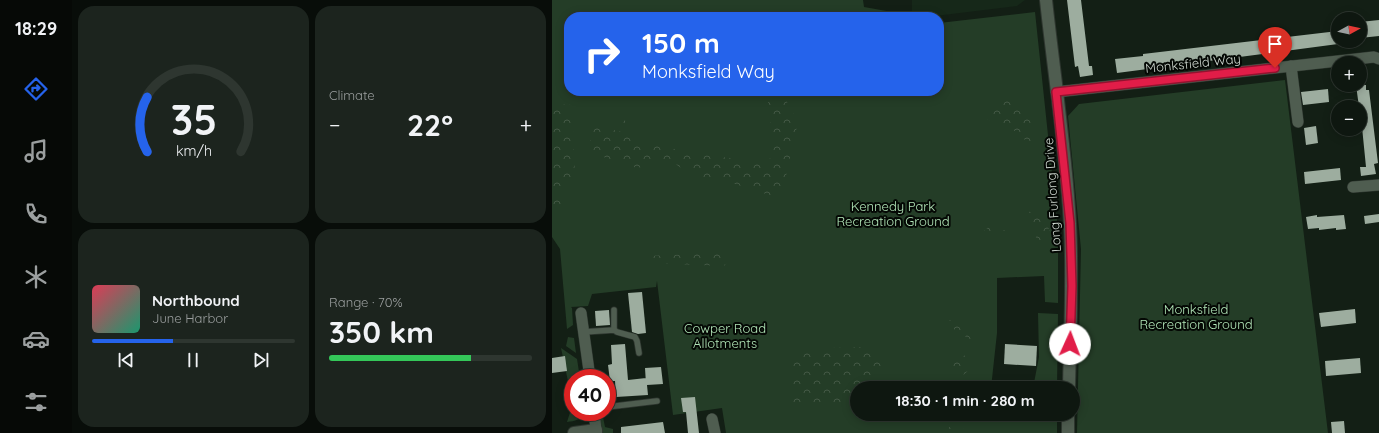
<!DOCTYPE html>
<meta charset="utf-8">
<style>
body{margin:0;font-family:Quicksand,sans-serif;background:#1c241e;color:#f1f3f6;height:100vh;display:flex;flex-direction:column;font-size:15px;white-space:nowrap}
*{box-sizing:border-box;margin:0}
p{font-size:13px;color:#9b9f9f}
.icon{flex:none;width:22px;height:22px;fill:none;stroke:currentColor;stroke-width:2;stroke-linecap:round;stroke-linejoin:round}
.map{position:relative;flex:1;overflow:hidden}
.sheet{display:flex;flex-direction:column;gap:6px;padding:6px;background:#080d09;width:480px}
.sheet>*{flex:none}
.hud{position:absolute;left:12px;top:12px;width:380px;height:84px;border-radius:16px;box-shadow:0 2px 10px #0003,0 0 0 1px #2e3630;background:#2563eb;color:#fff;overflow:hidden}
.needle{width:26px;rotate:82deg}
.buttons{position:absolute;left:779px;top:12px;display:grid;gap:8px}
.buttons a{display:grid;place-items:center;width:36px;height:36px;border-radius:50%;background:#0e1710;box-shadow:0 2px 10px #0003,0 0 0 1px #2e3630;font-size:20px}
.speed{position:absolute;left:12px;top:369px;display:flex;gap:8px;font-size:20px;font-weight:700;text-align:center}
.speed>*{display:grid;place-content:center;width:52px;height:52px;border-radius:50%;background:#0e1710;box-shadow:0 2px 10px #0003,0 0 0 1px #2e3630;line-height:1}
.speed .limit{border:6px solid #d22;background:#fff;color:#111}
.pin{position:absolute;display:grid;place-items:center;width:34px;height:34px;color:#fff;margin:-41px -17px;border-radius:50% 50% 50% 0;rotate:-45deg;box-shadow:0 0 4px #0007}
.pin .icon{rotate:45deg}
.me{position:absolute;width:44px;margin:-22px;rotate:2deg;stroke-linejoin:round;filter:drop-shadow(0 0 3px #0008)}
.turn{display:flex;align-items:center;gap:14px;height:84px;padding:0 12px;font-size:18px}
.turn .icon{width:52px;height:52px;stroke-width:2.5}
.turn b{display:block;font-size:28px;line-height:34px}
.big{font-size:30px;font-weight:700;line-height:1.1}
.sheet .widget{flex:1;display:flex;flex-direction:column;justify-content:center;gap:6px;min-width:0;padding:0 14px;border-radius:16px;background:#1c241e}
.sheet .dial{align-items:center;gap:0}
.dial svg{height:104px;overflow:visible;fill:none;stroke:#2e3630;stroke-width:7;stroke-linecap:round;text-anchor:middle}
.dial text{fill:#f1f3f6;stroke:none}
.song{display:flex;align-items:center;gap:12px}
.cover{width:48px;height:48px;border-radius:6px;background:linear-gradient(135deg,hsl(350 70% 55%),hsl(160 70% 35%))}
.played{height:4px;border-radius:2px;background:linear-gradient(90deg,#2563eb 40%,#2e3630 40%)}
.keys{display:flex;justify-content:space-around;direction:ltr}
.heat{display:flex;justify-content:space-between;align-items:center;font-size:22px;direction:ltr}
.charge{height:6px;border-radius:3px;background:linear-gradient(90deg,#34c759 70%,#2e3630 0)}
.sheet .tiles{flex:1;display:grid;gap:6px;grid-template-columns:repeat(2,1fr)}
.trip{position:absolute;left:298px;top:381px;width:230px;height:40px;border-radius:20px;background:#0e1710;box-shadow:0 2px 10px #0003,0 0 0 1px #2e3630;font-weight:700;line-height:40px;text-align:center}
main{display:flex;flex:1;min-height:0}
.dock{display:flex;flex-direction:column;width:72px;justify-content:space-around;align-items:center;background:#060906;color:#9b9f9f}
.dock .icon{width:28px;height:28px}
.dock .current{color:#2563eb}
.dock b{font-size:18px;color:#f1f3f6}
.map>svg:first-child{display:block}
.built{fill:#162819}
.green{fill:#243d27}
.forest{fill:url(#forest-crowns)}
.building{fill:#9dad9f}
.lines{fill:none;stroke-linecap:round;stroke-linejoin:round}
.lane-casing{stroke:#2f3730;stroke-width:7}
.street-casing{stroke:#2f3730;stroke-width:12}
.secondary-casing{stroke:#2f3730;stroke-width:14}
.lane{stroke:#4f5d50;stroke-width:5.5}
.street{stroke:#4f5d50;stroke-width:11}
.secondary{stroke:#4f5d50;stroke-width:12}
.route-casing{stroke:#92132f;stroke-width:10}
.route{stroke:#e11d48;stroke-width:7}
.labels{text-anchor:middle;stroke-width:4;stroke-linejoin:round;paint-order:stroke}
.street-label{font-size:13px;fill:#d0d9d1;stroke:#040804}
.park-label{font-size:13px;fill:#b2e6b8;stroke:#040804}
</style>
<main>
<nav class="dock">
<b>18:29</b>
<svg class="icon current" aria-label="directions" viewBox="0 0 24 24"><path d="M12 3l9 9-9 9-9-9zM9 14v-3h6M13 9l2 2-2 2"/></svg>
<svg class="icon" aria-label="music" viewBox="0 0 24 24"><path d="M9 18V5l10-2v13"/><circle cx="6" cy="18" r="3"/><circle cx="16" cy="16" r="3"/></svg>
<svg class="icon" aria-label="phone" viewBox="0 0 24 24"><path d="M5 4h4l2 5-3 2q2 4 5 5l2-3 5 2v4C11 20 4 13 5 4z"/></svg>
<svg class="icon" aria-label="climate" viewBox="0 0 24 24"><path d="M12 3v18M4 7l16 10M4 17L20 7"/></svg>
<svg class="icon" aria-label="car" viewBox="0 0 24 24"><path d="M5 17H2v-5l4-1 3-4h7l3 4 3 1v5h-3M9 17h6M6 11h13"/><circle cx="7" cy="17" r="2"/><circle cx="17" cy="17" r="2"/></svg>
<svg class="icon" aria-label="filters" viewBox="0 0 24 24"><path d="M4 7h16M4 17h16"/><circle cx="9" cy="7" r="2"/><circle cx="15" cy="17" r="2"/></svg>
</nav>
<section class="sheet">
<div class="tiles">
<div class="widget dial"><svg viewBox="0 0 100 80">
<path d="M14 69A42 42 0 1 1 86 69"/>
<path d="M14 69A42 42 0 0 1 14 27" stroke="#2563eb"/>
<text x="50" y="56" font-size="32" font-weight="700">35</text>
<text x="50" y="72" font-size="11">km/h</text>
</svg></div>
<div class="widget"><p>Climate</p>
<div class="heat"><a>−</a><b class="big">22°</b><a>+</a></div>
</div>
<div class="widget">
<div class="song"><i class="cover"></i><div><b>Northbound</b><p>June Harbor</p></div></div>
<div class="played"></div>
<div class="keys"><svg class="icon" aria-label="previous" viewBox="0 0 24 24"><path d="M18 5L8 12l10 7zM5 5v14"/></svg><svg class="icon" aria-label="pause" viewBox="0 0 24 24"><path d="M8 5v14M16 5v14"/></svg><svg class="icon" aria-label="next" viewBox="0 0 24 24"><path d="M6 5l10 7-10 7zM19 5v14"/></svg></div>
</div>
<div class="widget"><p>Range · 70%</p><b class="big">350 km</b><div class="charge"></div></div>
</div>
</section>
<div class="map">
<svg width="827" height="433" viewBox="0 0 827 433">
<defs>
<pattern id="forest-crowns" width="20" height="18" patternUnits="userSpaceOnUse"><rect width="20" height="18" fill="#243d27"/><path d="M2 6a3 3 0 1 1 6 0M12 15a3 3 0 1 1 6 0" fill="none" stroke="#435845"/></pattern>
</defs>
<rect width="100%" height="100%" fill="#131f15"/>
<!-- built -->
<path class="built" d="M360,0h113l-8,6 -90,11h-15z"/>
<!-- green -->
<g class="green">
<path d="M0,0h311l1,7 45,8v2h-340v74h370v-68l96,-11 23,218v73l-13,-1 -1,-26 -47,2v55l-6,55h-134v26h200v19h-331l-4,-25 -49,7 -16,-134 -1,6 -64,7 -4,12 -17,1 1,1 1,17 -6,4 -7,-80 -8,-12z"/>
<path d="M733,80l43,353h-251l4,-184 -13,-133 11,-12z"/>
<path d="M486,313l20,1 -1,74h-24l6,-31z"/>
<path d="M16,337l6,1 2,15 -10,-7z"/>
<path d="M9,348l16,11 3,19h-7v7l-4,1z"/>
<path d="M21,403v9h11c-3,8 -9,9 -17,10z"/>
<path d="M48,417h3l2,10 8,2v4h-11z"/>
</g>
<!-- forest -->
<g class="forest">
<path d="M215,91h14l17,31 -17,77 -68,-22 -16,2 -26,-18 -34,7 -49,-16 5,-27 29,7 1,-15 13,23 60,14 59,7 19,-3z"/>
<path d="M455,98l23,13 3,37 -16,-16 -30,-13z"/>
<path d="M0,104l20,1 3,71 -16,15 4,21 -11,1z"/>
<path d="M489,209l9,23 -11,10 -18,-28z"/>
<path d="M442,222l15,12 -26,-2z"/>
<path d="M183,252l-11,14 -76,-3 -1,-7z"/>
<path d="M401,317l21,25 -28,-18z"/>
<path d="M315,347l14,10 2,31h-26v19l-64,-3v-55z"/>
<path d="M414,355l4,14 -10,9 -9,-16z"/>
<path d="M396,427l48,6h-53z"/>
</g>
<!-- building -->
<g class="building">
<path d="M515,0h14l8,66h3l1,9 -13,2 -2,-11 -3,1z"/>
<path d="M827,20v16l-19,2v-16z"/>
<path d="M786,31v13l-221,29 -2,-14 28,-3v-2z"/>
<path d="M804,85h10v5h3l9,73 -4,1 2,10 -15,2 -1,-9h6l-6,-60h-1z"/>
<path d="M776,89l1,13 -26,3 -2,-13z"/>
<path d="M764,126l2,17 -12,2 -2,-17z"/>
<path d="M788,168l1,12 -36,4 -1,-12z"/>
<path d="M827,214v8l-14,2 -1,-8z"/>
<path d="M765,215v2l27,-2 2,14 -10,1v-2l-17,2v-2l-11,1 -2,-12z"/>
<path d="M90,292l4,41 -8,1 -6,-2 -4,-39z"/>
<path d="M803,309l1,14 -35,4 -2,-14z"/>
<path d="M57,310l1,15 -14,1 -1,-15z"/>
<path d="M73,344l3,36 18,-2v6l-1,-16 16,-1 2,17 -16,1 1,10 -32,2 -1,-16h-5l-2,-16 4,-1 -1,-19z"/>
<path d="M453,344l32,2 -1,20 -32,-2z"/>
<path d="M13,356l2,15 -15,2v-15z"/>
<path d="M808,358l1,15 -35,3 -1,-15z"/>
<path d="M143,397l4,36h-11l-2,-21h-3l-2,-14z"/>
<path d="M792,421l1,12h-13l-1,-11z"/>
<path d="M111,422l2,11h-44v-6z"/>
</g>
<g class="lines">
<!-- lane casing -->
<g class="lane-casing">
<g id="lane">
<path d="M62,330v-20"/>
<path d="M31,332l31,-2 3,2 18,5 2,4 2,12"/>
<path d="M55,407l50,-6"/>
</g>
</g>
<!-- street casing -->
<g class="street-casing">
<g id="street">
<path d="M739,66l7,56"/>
<path d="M504,92l318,-35 5,2"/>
<path d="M801,187l26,-2"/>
<path d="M29,313l9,65"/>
<path d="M42,412l2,18"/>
<path d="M160,419l3,14"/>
</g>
</g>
<!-- secondary casing -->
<g class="secondary-casing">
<g id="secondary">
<path d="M494,0c8,74 20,150 24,224 3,55 0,109 -1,164"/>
<path d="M22,433l22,-3v3"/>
<path d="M516,433v-19"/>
</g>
</g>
<!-- lane -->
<use href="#lane" class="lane"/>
<!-- street -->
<use href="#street" class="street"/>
<!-- secondary -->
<use href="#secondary" class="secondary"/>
</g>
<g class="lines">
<!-- route casing -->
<g class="route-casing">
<path id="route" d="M518,344l2,-58 -2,-63 -14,-131 219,-24"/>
</g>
<!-- route -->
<use href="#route" class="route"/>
</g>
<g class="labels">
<!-- street labels -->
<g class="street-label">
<text transform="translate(641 63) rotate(-6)" y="5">Monksfield Way</text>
<text transform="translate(500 195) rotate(-94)" y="5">Long Furlong Drive</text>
</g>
<!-- park labels -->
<g class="park-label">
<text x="341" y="211">Kennedy Park<tspan x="341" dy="15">Recreation Ground</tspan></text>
<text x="644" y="314">Monksfield<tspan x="644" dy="15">Recreation Ground</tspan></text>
<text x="173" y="333">Cowper Road<tspan x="173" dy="15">Allotments</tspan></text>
</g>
</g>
</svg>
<div class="buttons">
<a><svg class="needle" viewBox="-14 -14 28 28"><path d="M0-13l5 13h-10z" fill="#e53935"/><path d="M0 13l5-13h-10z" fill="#9b9f9f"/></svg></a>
<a>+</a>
<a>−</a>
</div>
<div class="speed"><div class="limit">40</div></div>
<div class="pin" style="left:723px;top:68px;background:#d93025"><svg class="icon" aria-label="arrive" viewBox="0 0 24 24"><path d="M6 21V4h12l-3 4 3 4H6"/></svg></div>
<svg class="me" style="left:518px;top:344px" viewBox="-20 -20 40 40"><circle r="19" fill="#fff"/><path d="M0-13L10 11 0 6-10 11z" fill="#e11d48"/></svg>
<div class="trip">18:30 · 1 min · 280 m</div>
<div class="hud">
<div class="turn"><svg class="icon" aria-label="right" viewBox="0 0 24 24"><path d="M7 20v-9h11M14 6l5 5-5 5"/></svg><div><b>150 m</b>Monksfield Way</div></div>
</div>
</div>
</main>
